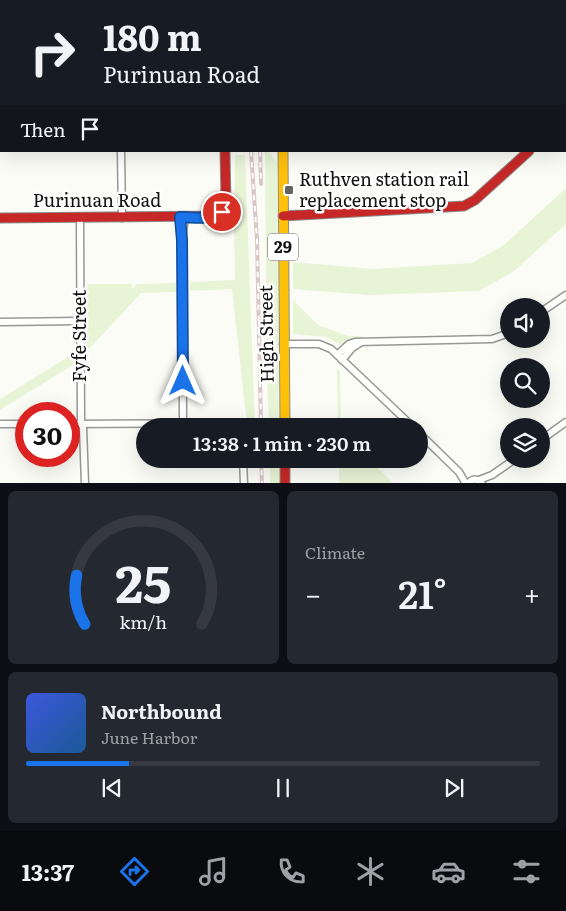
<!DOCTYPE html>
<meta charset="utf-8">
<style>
body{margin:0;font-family:Literata,serif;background:#242831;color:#f1f3f6;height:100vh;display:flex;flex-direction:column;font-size:19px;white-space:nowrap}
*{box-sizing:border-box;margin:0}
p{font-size:16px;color:#9ea1a6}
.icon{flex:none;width:28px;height:28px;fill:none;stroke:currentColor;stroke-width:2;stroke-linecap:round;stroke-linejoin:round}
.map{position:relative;height:483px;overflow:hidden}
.sheet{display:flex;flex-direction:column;gap:8px;padding:8px;background:#0d0f14;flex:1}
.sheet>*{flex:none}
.top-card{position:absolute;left:0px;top:0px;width:566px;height:152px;box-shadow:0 5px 20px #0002;background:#171b24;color:#f1f3f6;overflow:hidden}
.buttons{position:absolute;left:500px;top:298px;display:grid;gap:10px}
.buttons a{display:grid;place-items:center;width:50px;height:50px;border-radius:50%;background:#171b24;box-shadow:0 5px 20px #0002;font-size:25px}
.speed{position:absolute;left:15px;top:402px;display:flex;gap:10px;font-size:25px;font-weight:700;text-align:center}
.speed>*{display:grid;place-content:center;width:65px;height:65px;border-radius:50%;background:#171b24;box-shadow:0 5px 20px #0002;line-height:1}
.speed .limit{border:8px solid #d22;background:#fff;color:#111}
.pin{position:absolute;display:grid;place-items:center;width:42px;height:42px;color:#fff;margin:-21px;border:2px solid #fff;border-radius:50%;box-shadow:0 1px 5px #0007}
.me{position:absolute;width:55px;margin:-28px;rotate:0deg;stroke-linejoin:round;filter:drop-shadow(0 0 4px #0008)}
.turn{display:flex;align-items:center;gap:18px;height:105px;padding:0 20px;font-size:22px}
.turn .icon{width:65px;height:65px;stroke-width:2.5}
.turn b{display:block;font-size:35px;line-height:42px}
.then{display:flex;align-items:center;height:48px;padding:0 20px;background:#0003;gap:10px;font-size:19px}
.big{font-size:38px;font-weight:600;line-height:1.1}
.sheet .tile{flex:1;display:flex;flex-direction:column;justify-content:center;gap:8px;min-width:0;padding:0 18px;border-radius:8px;background:#242831}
.sheet .dial{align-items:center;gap:0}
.dial svg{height:130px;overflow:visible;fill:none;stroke:#363941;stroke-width:7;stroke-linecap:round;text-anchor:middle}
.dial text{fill:#f1f3f6;stroke:none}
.song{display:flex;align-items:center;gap:15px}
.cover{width:60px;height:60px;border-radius:8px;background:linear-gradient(135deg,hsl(230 70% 55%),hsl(210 70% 35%))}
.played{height:5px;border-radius:2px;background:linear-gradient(90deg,#1a73e8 20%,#363941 20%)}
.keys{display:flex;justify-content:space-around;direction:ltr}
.heat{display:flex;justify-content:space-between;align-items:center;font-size:28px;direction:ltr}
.sheet .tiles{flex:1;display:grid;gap:8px;grid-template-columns:1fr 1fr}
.tile:last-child{grid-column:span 2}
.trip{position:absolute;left:136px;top:418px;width:292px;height:50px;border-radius:25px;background:#171b24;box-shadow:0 5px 20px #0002;font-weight:600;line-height:50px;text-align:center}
.tabs{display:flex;height:80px;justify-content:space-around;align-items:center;background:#090b0e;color:#9ea1a6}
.tabs .icon{width:35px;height:35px}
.tabs .current{color:#1a73e8}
.tabs b{font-size:22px;color:#f1f3f6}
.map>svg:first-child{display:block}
.green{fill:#e7f4d6}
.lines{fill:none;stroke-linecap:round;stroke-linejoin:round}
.street-casing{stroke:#979795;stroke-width:9}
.fast-casing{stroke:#8d8d8b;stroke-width:11}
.slow-casing{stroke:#8d8d8b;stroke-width:11}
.jam-casing{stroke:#8d8d8b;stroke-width:11}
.street{stroke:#fffffe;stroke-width:6}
.fast{stroke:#4caf50;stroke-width:9}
.slow{stroke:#ffc107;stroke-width:9}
.jam{stroke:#c62828;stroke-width:9}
.rail-casing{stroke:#d9c6c6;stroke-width:4}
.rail{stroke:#fff;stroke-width:2;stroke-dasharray:5.5;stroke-linecap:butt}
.route-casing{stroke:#114b97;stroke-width:12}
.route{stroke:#1a73e8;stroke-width:9}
.poi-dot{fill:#636362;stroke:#fff;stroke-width:2}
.labels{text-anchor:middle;stroke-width:5;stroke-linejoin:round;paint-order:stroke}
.shield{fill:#fff;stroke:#585858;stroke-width:1}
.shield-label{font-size:16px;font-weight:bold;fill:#111}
.poi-label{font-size:18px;fill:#111;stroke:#fff;text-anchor:start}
.street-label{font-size:18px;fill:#111;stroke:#fff}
</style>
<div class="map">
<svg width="566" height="484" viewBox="0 0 566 484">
<rect width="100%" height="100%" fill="#fcfcf7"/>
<!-- green -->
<g class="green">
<path d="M268,151l9,11 2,264h-10l-2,-48 -2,-226z"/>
<path d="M235,155h10l10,271h-5l-4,-10 -14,-127 -42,2v-9l45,-2 -1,-55z"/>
<path d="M566,188v36l-52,47 -35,20 -111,4 -75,-6v-27l79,7 100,-6 32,-18z"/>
<path d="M176,283v9l-35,1 -54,58v-67h44l1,5 5,-5z"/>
<path d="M293,300l25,25 30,11h15v2l-14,4 -6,4 -17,-9 -33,-3z"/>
<path d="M73,354v11l-73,45v-11z"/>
<path d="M337,369l3,3 1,54h-3z"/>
<rect x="270" y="459" width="10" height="24"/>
<path d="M339,459h29l25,24h-54z"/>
</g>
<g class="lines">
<!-- street casing -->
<g class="street-casing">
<g id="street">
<path d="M223,0v1"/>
<path d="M0,11h1"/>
<path d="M565,95l1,-4"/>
<path d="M0,114h1"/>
<path d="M565,124l1,1"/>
<path d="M121,151l1,67"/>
<path d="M80,218l1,203 2,6 2,57"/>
<path d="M541,312l25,-17"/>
<path d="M0,322l80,-1"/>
<path d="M283,344h36l12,5 81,77"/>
<path d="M337,355l12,-11 6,-2 137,-3 17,-6"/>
<path d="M342,360l10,-12 8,-5"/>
<path d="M0,424h26"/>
<path d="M69,424l160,-1 3,1 5,2"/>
<path d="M183,424l-1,-184 3,-23"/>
<path d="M420,434l39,38 7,12"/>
<path d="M541,440l25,-18"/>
<path d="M243,459l1,25"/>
<path d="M479,480l13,-5 23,-16"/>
<path d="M468,484c4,-6 10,-6 14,0"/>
</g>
</g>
<!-- fast casing -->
<g class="fast-casing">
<path id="fast" d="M377,1l25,-1"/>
</g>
<!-- slow casing -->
<g class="slow-casing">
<g id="slow">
<path d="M282,0v1"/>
<path d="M283,151l2,275"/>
</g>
</g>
<!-- jam casing -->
<g class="jam-casing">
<g id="jam">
<path d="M283,216l181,-10 11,-6 54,-49"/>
<path d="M0,218l214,-2 8,-5 4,-9 -1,-51"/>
<path d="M285,459v25"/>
</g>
</g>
<!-- street -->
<use href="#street" class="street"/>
<!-- fast -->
<use href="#fast" class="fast"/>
<!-- slow -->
<use href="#slow" class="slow"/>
<!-- jam -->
<use href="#jam" class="jam"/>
<!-- rail casing -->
<g class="rail-casing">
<g id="rail">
<path d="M257,0v1"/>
<path d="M250,1v-1"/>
<path d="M251,151l6,89 4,186"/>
<path d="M260,151l1,33"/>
<path d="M261,459l1,25"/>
</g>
</g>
<!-- rail -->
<use href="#rail" class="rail"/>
</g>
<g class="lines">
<!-- route casing -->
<g class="route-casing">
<path id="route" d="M183,381l-1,-141 -2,-23c13,0 31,4 42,-5"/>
</g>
<!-- route -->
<use href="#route" class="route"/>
</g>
<!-- markers -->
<rect class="poi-dot" x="284" y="185" width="10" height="10" rx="2.5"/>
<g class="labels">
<!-- shield labels -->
<rect class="shield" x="268" y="233.5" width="30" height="27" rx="4"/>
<g class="shield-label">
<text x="283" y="253">29</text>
</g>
<!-- poi labels -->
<g class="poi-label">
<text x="299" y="186">Ruthven station rail<tspan x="299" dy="21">replacement stop</tspan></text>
</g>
<!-- street labels -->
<g class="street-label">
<text x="97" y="207">Purinuan Road</text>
<text transform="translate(267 334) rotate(-91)" y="6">High Street</text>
<text transform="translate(80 336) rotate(-90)" y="6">Fyfe Street</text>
</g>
</g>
</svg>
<div class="buttons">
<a><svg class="icon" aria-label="sound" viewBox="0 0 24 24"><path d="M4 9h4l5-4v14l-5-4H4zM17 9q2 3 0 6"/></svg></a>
<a><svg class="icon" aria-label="search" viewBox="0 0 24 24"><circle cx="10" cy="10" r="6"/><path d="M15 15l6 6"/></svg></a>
<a><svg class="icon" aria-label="layers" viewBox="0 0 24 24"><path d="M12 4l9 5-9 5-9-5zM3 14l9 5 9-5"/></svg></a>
</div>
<div class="speed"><div class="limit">30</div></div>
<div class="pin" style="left:222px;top:212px;background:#d93025"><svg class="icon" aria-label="arrive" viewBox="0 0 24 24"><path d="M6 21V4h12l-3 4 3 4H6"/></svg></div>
<svg class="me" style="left:183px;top:381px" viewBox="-20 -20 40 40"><path d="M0-17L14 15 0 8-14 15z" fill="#1a73e8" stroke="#fff" stroke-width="4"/></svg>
<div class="trip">13:38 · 1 min · 230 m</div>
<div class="top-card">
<div class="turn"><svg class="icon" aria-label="right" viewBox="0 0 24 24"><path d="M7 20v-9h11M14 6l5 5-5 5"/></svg><div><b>180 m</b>Purinuan Road</div></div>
<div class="then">Then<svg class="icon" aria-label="arrive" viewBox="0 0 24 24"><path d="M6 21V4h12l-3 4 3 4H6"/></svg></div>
</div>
</div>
<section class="sheet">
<div class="tiles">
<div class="tile dial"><svg viewBox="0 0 100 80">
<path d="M14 69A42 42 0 1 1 86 69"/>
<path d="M14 69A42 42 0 0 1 9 39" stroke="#1a73e8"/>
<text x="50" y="56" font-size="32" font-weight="700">25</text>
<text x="50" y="72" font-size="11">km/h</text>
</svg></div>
<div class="tile"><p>Climate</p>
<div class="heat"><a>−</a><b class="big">21°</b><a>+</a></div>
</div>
<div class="tile">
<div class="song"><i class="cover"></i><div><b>Northbound</b><p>June Harbor</p></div></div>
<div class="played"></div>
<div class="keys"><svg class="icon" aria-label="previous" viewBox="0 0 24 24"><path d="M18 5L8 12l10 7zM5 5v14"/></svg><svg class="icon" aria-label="pause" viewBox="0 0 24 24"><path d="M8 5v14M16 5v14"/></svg><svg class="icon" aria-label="next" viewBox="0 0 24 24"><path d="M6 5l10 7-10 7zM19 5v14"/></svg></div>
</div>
</div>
</section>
<nav class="tabs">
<b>13:37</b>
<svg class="icon current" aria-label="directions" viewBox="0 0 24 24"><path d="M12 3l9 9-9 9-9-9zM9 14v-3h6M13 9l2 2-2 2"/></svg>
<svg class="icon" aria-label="music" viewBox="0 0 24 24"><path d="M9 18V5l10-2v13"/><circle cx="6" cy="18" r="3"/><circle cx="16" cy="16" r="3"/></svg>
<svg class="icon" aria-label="phone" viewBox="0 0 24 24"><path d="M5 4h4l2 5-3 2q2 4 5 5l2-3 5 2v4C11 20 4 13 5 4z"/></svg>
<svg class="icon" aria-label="climate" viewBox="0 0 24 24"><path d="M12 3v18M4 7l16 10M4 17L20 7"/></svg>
<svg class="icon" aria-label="car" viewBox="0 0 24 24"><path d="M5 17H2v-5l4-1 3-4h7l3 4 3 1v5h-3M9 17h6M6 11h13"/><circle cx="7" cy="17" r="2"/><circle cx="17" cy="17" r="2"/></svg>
<svg class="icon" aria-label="filters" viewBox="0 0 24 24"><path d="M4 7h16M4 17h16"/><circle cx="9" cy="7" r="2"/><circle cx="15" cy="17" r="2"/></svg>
</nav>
